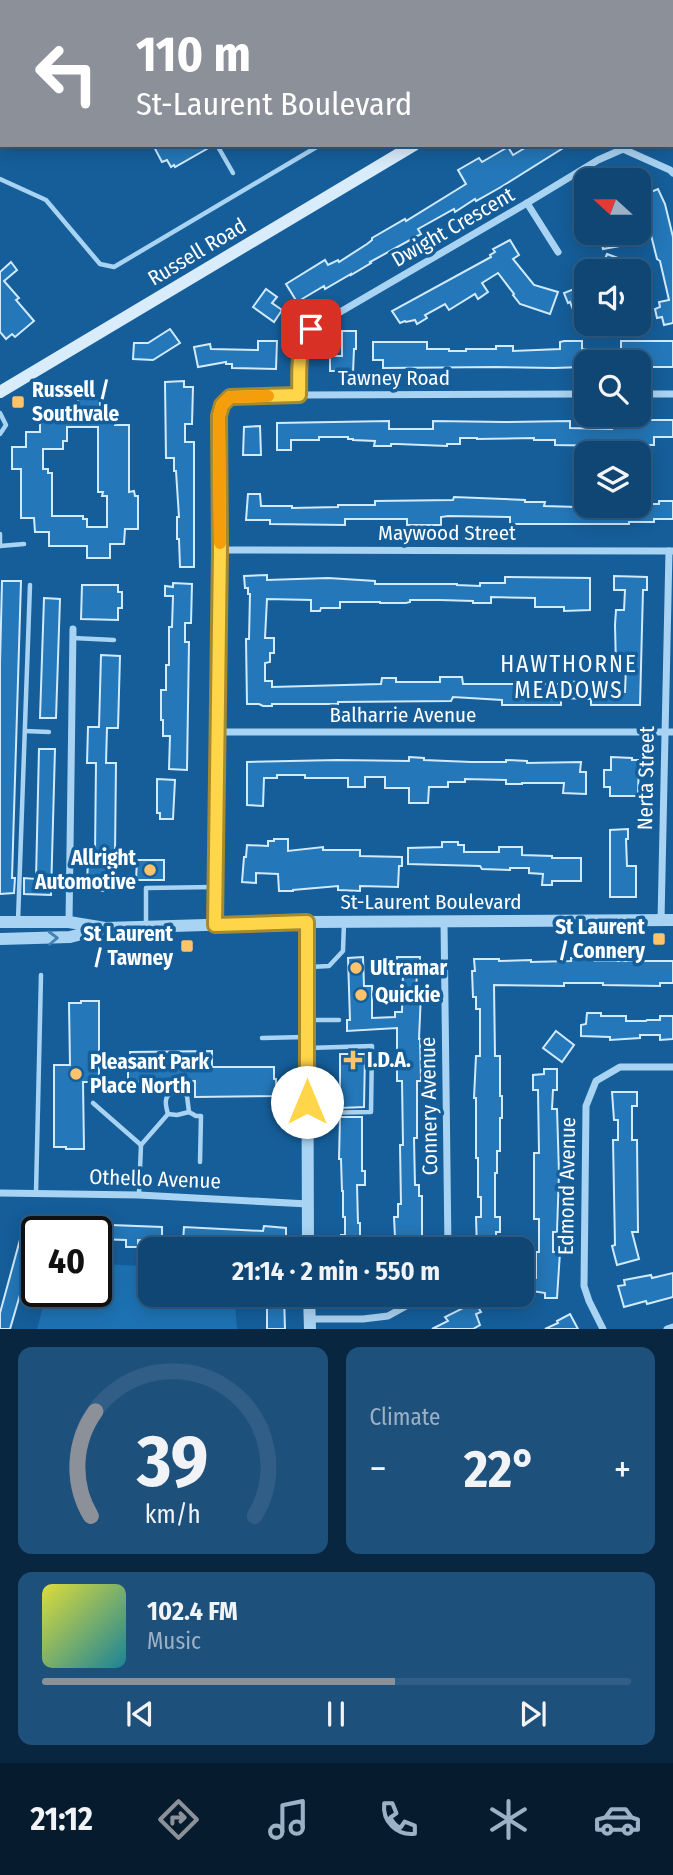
<!DOCTYPE html>
<meta charset="utf-8">
<style>
body{margin:0;font-family:"Fira Sans Condensed",sans-serif;background:#1e507c;color:#f1f3f6;height:100vh;display:flex;flex-direction:column;font-size:26px;white-space:nowrap}
*{box-sizing:border-box;margin:0}
p{font-size:23px;color:#9cb1c5}
.icon{flex:none;width:38px;height:38px;fill:none;stroke:currentColor;stroke-width:2;stroke-linecap:round;stroke-linejoin:round}
.map{position:relative;height:1329px;overflow:hidden}
.sheet{display:flex;flex-direction:column;gap:18px;padding:18px;background:#092640;flex:1}
.sheet>*{flex:none}
.hud{position:absolute;left:0px;top:0px;width:674px;height:147px;box-shadow:0 4px 18px #0003,0 0 0 2px #305e86;background:#8c9099;color:#fff;overflow:hidden}
.needle{width:46px;rotate:291deg}
.controls{position:absolute;left:574px;top:168px;display:grid;gap:14px}
.controls a{display:grid;place-items:center;width:77px;height:77px;border-radius:14px;background:#104674;box-shadow:0 4px 18px #0003,0 0 0 2px #305e86;font-size:35px}
.speed{position:absolute;left:21px;top:1216px;display:flex;gap:14px;font-size:35px;font-weight:700;text-align:center}
.speed>*{display:grid;place-content:center;width:91px;height:91px;border-radius:50%;background:#104674;box-shadow:0 4px 18px #0003,0 0 0 2px #305e86;line-height:1}
.speed .limit{border:4px solid #111;border-radius:10px;background:#fff;color:#111}
.pin{position:absolute;display:grid;place-items:center;width:60px;height:60px;color:#fff;margin:-30px;border-radius:14px;box-shadow:0 4px 10px #0006}
.me{position:absolute;width:77px;margin:-38px;rotate:0deg;stroke-linejoin:round;filter:drop-shadow(0 0 5px #0008)}
.turn{display:flex;align-items:center;gap:24px;height:147px;padding:0 21px;font-size:32px}
.turn .icon{width:91px;height:91px;stroke-width:2.5}
.turn b{display:block;font-size:49px;line-height:60px}
.big{font-size:52px;font-weight:700;line-height:1.1}
.sheet .tile{flex:1;display:flex;flex-direction:column;justify-content:center;gap:10px;min-width:0;padding:0 24px;border-radius:14px;background:#1e507c}
.sheet .dial{align-items:center;gap:0}
.dial svg{height:182px;overflow:visible;fill:none;stroke:#305e86;stroke-width:7;stroke-linecap:round;text-anchor:middle}
.dial text{fill:#f1f3f6;stroke:none}
.song{display:flex;align-items:center;gap:21px}
.cover{width:84px;height:84px;border-radius:10px;background:linear-gradient(135deg,hsl(60 70% 55%),hsl(190 70% 35%))}
.played{height:7px;border-radius:4px;background:linear-gradient(90deg,#8c9099 60%,#305e86 60%)}
.keys{display:flex;justify-content:space-around;direction:ltr}
.heat{display:flex;justify-content:space-between;align-items:center;font-size:38px;direction:ltr}
.sheet .tiles{flex:1;display:grid;gap:18px;grid-template-columns:1fr 1fr}
.tile:last-child{grid-column:span 2}
.trip{position:absolute;left:138px;top:1237px;width:396px;height:70px;border-radius:14px;background:#104674;box-shadow:0 4px 18px #0003,0 0 0 2px #305e86;font-weight:700;line-height:70px;text-align:center}
.menu{display:flex;height:112px;justify-content:space-around;align-items:center;background:#061c2e;color:#9cb1c5}
.menu .icon{width:49px;height:49px}
.menu .selected{color:#8c9099}
.menu b{font-size:32px;color:#f1f3f6}
.map>svg:first-child{display:block}
.green{fill:#1d72b3}
.building{fill:#2477b8;stroke:#d1eafd;stroke-width:2;fill-rule:evenodd}
.lines{fill:none;stroke-linecap:round;stroke-linejoin:round}
.service{stroke:#a9d3f2;stroke-width:4.5}
.minor{stroke:#a9d3f2;stroke-width:7}
.tertiary{stroke:#a9d3f2;stroke-width:12}
.secondary{stroke:#d8ecfc;stroke-width:12}
.oneway{stroke:#4181b4}
.route-casing{stroke:#a68a30;stroke-width:18}
.route{stroke:#ffd54a;stroke-width:12}
.slow{stroke:#f59e0b;stroke-width:12}
.poi-dot{fill:#ffc36b;stroke:#155e9a;stroke-width:2.5}
.labels{text-anchor:middle;stroke-width:7;stroke-linejoin:round;paint-order:stroke}
.street-label{font-size:21px;fill:#fff;stroke:#155e9a}
.poi-label{font-size:21px;font-weight:bold;fill:#fff;stroke:#155e9a;text-anchor:start}
.neighbourhood-label{font-size:23px;letter-spacing:2px;fill:#fff;stroke:#155e9a}
</style>
<div class="map">
<svg width="673" height="1329" viewBox="0 0 673 1329">
<rect width="100%" height="100%" fill="#155e9a"/>
<!-- green -->
<path class="green" d="M96,1264l54,2v29h84l3,34h-200l10,-37h49z"/>
<!-- building -->
<g class="building">
<path d="M153,145h59v1l-37,21 -1,-2 -3,2 -4,-7 -5,2z"/>
<path d="M530,145h38l-67,42 -25,14 -1,-2 -20,13 -1,-3 -36,20 3,5 -51,28 1,1 -20,12v-1l-26,15 -1,-3 -27,16 -11,-18 39,-24 3,5 10,-5 1,2 28,-18 5,-4v-2l33,-19 1,2 60,-37 -8,-14 21,-12 3,4 26,-15 5,8z"/>
<path d="M647,183l4,9 7,-3 7,15 8,33v86l-9,2 -2,-8 -5,1 -2,-9 5,-2 -1,-5 10,-2 -9,-39 -3,-2 -12,-48 -6,3v-27z"/>
<path d="M600,233h17l3,13 -17,3z"/>
<path d="M510,240l9,15 -6,4 21,26 24,7 -8,22 -30,-10 -7,-9 1,-1 -16,-21 -16,10 6,9 -10,7 -3,-5 -26,16 -4,-6 -20,11 2,3 -10,6 -2,-4 -9,2 -1,-1 -5,2 -8,-12 99,-54 -1,-2 5,-3 -2,-3z"/>
<path d="M607,254l14,5 -1,2 3,2 -3,8h-20z"/>
<path d="M11,262l6,8 -13,11 15,17 -3,2 18,21 -19,16 -3,-3 -6,5 -6,-7v-60z"/>
<path d="M579,287l3,7 4,-2v21l-10,4 -6,-15 -2,1 -4,-10z"/>
<path d="M266,289l11,8 -5,6 10,7 -8,12 -21,-15z"/>
<path d="M170,329l10,14 -27,17 -20,-1 1,-16h14z"/>
<path d="M342,331h14v18h-2l-1,24h-16v-2h-7v-15h12z"/>
<path d="M258,341h19l-1,28 -44,-1v-4h-6v-2l-28,5 -4,-20 16,-3 1,5 47,1z"/>
<path d="M564,341h18v8h22v1h17v-9h52v26h-34v-5h-57v5l-28,1 -58,-1 -113,1v-8h-10v-18h54v7h22v2h17v-2h30v-3h17v5l47,-2v-7z"/>
<path d="M184,381v6h9l-1,37h-7v18h9v125h-14l-1,-28h-2v-22h2l-3,-46h-2v-13h-8l-1,-76z"/>
<path d="M78,396h22v14l15,1v14h14v67l5,-1 1,5h3v33h-13l-1,15h-14v14h-23v-12h-38v-14h-14l-1,-14h-13v-49h-9v-22h14v-15h14v-14h34v-13h4zM67,427h31v65h5l-1,4h5v31h-20v-8h-4v-3h-31v-43h-4v-4h-5v-20h20v-8h4z"/>
<path d="M639,420h34v17h-19v8h-31v2h-9v-1l-59,-1v-5h-21v-2l-57,1v-1h-17v6h-13v2l-50,-2h-6v2h-17l1,-5 -22,-1v-1h-5v-2h-29v3h-28v10h-14v-27l112,-2v8h44v-8l72,1 65,-1v7l42,1v-4l27,-1z"/>
<path d="M260,426l1,29h-18l1,-28z"/>
<path d="M248,494h12l1,12h31v2l46,-1v-2h37v-4l78,-1 1,-3 71,3v2h20l-1,4 34,1 61,-1v-2h20v-3h14v18h-19v3h-25v2h-119v-7l-62,-1 -7,1v8h-34v-6h-62v6l-75,-1v-4h-24z"/>
<path d="M267,575v5l61,-2 47,3v3h82v1l23,1v-3h25v-6l85,1v32l-26,1v-4h-29v-9l-44,-1v6h-18v-2l-33,-1h-30v2l-4,1h-26v-1h-40v6h-19l-1,3h-9v-11l-44,-1 -2,39h9v15h-4v9l-5,1v18h7v6l109,-3 1,-6h14v4h44v-5h22l1,7h102v-2l43,-1v11h17l1,-25h-10l-1,-42 1,-15h8l1,-20h-11v-14l33,1v13h-4l-3,115h-49v-6l-30,-1v7h-59v-5l-49,-3 -2,4 -113,1v2h-66v2h-9l-4,-2h-12l-1,-65h3l1,-45h-2v-6h-3l-1,-12z"/>
<path d="M2,581h19l-9,297h3l-1,15 -14,1v-230z"/>
<path d="M173,583l19,1 -1,39h-6v19h4l-2,128 -18,-1 1,-33h-7v-16h-2v-30h5v-25h3v-38h3l1,-31h-8v-10l8,1z"/>
<path d="M82,585h36v7h4v16h-4v12l-37,-1z"/>
<path d="M44,598l16,1 -4,119h-16z"/>
<path d="M101,655l19,1 -2,72h-11l-1,35h10l-1,91h-7l-1,37 -20,-1 1,-37 7,1 1,-91h-9l1,-36h11z"/>
<path d="M39,749h16l-4,146 -27,-1v-16l12,1z"/>
<path d="M409,757l15,1v2l47,2h35v-2l21,1v2l54,-1 -1,10h6v22l-23,-1 1,-10h-42v1h-16v-4l-41,-1v3h-17v5h-19l-1,16h-19v-15h-24v-11h-20v10h-17v-9h-43v-3h-28v3h-13l-1,28 -16,-1v-43l91,-2 71,1z"/>
<path d="M611,757l21,1v2h7l-1,36h-28v-9h-6v-17h7z"/>
<path d="M157,779l18,1 -2,39h-13v-6h-3z"/>
<path d="M628,829v10h-2l1,27h9v31h-26v-67z"/>
<path d="M274,839h14v12l35,-4v3h37v6l42,1v9h-3l-1,21 -38,-1v5l-22,-1v-4l-45,4v1h-14l-1,-17 -22,-1v10l-14,-1 2,-25h2l1,-12 21,1v-5h6z"/>
<path d="M442,842h16v3h6v7h35v-5h23v8l30,1v2h29v23h-29v4h-10l1,-11 -14,-1v-5h-19v2l-28,-1 -2,-3 -72,-2v-16l34,-1z"/>
<path d="M137,860h27v20h-28z"/>
<path d="M363,957l1,29h8v32l23,-1v-5h7l1,-41h-6v-14h23v14h-3l-1,22h5l-2,46h1l1,42h-4v57h-3l1,47h4v11h3v50l-24,1v-10h-3l-1,-20h4v-13h3l-1,-59h3l-1,-64h-5v-53l-50,3v-11h3l-2,-62z"/>
<path d="M571,958h24v3h78v22h-13v3l-57,-1v-2h-39v3l-70,-1 1,71h5v40h2v22h-2v33h-3v22h-2v44h5v15h-4v18h-19l-1,-33h5v-20h-3v-39h-2v-60h-2l2,-42h4v-47h-4v-12h-3l-1,-26h3l-1,-12h25v2l32,-1v2l40,-1z"/>
<path d="M81,1001h18v81h-16l1,67h-18v-2h-12v-82h16l-1,-62h12z"/>
<path d="M587,1013h14v3h25v5h20l1,-1h13v-4h13v23l-13,1v-5h-20v3l-30,2v-3l-29,-1v-11l5,-1z"/>
<path d="M556,1031l18,14 -12,17 -19,-14z"/>
<path d="M212,1051v16h62v12h2v17l-81,1v-16l-67,1v-18h2v-12z"/>
<path d="M340,1054h25l-1,53 -24,1z"/>
<path d="M544,1069h13v21h-4l-1,19h5l2,64 -2,59h-4v20h7l-3,46h-12v-5l-13,-2v-12l4,-1v-26h3v-33h-5v-66h5l-1,-63h-5v-15l11,-1z"/>
<path d="M612,1092h25v14h-5v34h5l1,92h-6l7,27 -22,6 -5,-19 3,-1 -2,-105h5v-20h-4z"/>
<path d="M340,1117h22v54h3v14h-8l1,38h2v27h-19v-15h4v-18h-2v-26h-1l-1,-32h-2z"/>
<path d="M27,1216l32,1v3l26,1v3l77,3v14l-24,-1v7h-12v-7l-30,-1v-7h-59v26l-6,-1 -21,72h-10v-16l21,-77 5,1z"/>
<path d="M264,1226l22,2v20l-51,2v-6l-52,-2 1,-15 79,4z"/>
<path d="M673,1273v24l-26,7 -1,-3 -22,6 -6,-21 7,-1 -1,-5 27,-5 1,3z"/>
<path d="M267,1295h17l1,34h-18z"/>
<path d="M475,1302l6,10 -5,2 4,11 -7,4h-41l16,-8 -3,-4z"/>
<path d="M570,1314l8,15h-33l13,-6 -1,-2z"/>
</g>
<g class="lines">
<!-- service -->
<g class="service">
<path d="M108,0l3,2"/>
<path d="M0,73l2,-1"/>
<path d="M217,145l16,28"/>
<path d="M0,179l46,21 54,64 14,3 206,-122"/>
<path d="M0,413l6,12 -6,9"/>
<path d="M0,534v12"/>
<path d="M0,546l24,-2"/>
<path d="M73,638l41,2"/>
<path d="M25,731l24,1"/>
<path d="M18,921l12,-336"/>
<path d="M146,926v-38l69,-1"/>
<path d="M310,967l19,-1 14,-15 1,-29"/>
<path d="M308,1020h31"/>
<path d="M262,1038l44,-1"/>
<path d="M308,1048l64,-2 -1,66 -61,1"/>
<path d="M176,1091h4l7,5 2,16 -12,3 -9,-1c-3,-10 -5,-20 8,-23z"/>
<path d="M93,1103l48,42"/>
<path d="M189,1112l7,4h5l-1,46"/>
<path d="M36,1193l5,-218"/>
<path d="M139,1194l2,-49 27,-31"/>
</g>
<!-- minor -->
<g class="minor">
<path d="M527,203l31,49"/>
<path d="M639,394h34"/>
<path d="M299,395c1,-24 -3,-46 12,-66l216,-126 71,-43 25,-11 47,21 3,3"/>
<path d="M220,550l453,1"/>
<path d="M217,732h456"/>
<path d="M661,920l8,-369"/>
<path d="M444,921l4,329"/>
<path d="M69,922l4,-293"/>
<path d="M215,925l5,-375 -1,-134 3,-11 8,-8 69,-2 287,-1"/>
<path d="M0,1193l139,2 169,9"/>
<path d="M309,1319h54l25,-3 38,-21"/>
<path d="M603,1329l-14,-28 -5,-15 2,-180 10,-25 24,-14h53"/>
<path d="M667,1329l6,-2"/>
</g>
<!-- tertiary -->
<g class="tertiary">
<path d="M0,922h69l36,6 202,-6 366,-2"/>
<path d="M307,922l1,328"/>
<path d="M0,939l70,-2 31,-8"/>
<path d="M309,1295l1,34"/>
</g>
<!-- secondary -->
<g class="secondary">
<path d="M657,2l3,-2"/>
<path d="M0,392l414,-247"/>
</g>
</g>
<!-- one-way arrows -->
<defs><path id="oneway-chevron" d="M-2-3.5L2.5 0L-2 3.5" fill="none" stroke-width="1.6" stroke-linecap="round" stroke-linejoin="round" transform="scale(1.75)"/></defs>
<use class="oneway" href="#oneway-chevron" transform="translate(53 938) rotate(-2)"/>
<g class="lines">
<!-- route casing -->
<g class="route-casing">
<path id="route" d="M307,1102v-180l-92,3 5,-375 -1,-134 3,-11 8,-8 69,-2c1,-24 -3,-46 12,-66"/>
</g>
<!-- route -->
<use href="#route" class="route"/>
<!-- slow -->
<path class="slow" d="M220,543l-1,-127 3,-11 8,-8 38,-1"/>
</g>
<!-- markers -->
<g class="poi-dot">
<rect x="11" y="395" width="14" height="14" rx="3.5"/>
<circle cx="150" cy="870" r="7"/>
<rect x="652" y="932" width="14" height="14" rx="3.5"/>
<rect x="180" y="939" width="14" height="14" rx="3.5"/>
<circle cx="356" cy="968" r="7"/>
<circle cx="361" cy="995" r="7"/>
<path d="M349.5 1049.5h7v7h7v7h-7v7h-7v-7h-7v-7h7z"/>
<circle cx="76" cy="1074" r="7"/>
</g>
<g class="labels">
<!-- street labels -->
<g class="street-label">
<text transform="translate(453 227) rotate(-30)" y="7">Dwight Crescent</text>
<text transform="translate(197 252) rotate(-31)" y="7">Russell Road</text>
<text x="394" y="385">Tawney Road</text>
<text x="447" y="540">Maywood Street</text>
<text x="403" y="722">Balharrie Avenue</text>
<text transform="translate(646 778) rotate(-89)" y="7">Nerta Street</text>
<text x="431" y="909">St-Laurent Boulevard</text>
<text transform="translate(429 1106) rotate(-91)" y="7">Connery Avenue</text>
<text transform="translate(155 1179) rotate(2)" y="7">Othello Avenue</text>
<text transform="translate(567 1186) rotate(-89)" y="7">Edmond Avenue</text>
</g>
<!-- poi labels -->
<g class="poi-label">
<text x="32" y="397">Russell /<tspan x="32" dy="24">Southvale</tspan></text>
<text x="136" y="865" text-anchor="end">Allright<tspan x="136" dy="24">Automotive</tspan></text>
<text x="645" y="934" text-anchor="end">St Laurent<tspan x="645" dy="24">/ Connery</tspan></text>
<text x="173" y="941" text-anchor="end">St Laurent<tspan x="173" dy="24">/ Tawney</tspan></text>
<text x="370" y="975">Ultramar</text>
<text x="375" y="1002">Quickie</text>
<text x="367" y="1067">I.D.A.</text>
<text x="90" y="1069">Pleasant Park<tspan x="90" dy="24">Place North</tspan></text>
</g>
<!-- neighbourhood labels -->
<g class="neighbourhood-label">
<text x="569" y="672">HAWTHORNE<tspan x="569" dy="26">MEADOWS</tspan></text>
</g>
</g>
</svg>
<div class="controls">
<a><svg class="needle" viewBox="-14 -14 28 28"><path d="M0-13l5 13h-10z" fill="#e53935"/><path d="M0 13l5-13h-10z" fill="#9cb1c5"/></svg></a>
<a><svg class="icon" aria-label="sound" viewBox="0 0 24 24"><path d="M4 9h4l5-4v14l-5-4H4zM17 9q2 3 0 6"/></svg></a>
<a><svg class="icon" aria-label="search" viewBox="0 0 24 24"><circle cx="10" cy="10" r="6"/><path d="M15 15l6 6"/></svg></a>
<a><svg class="icon" aria-label="layers" viewBox="0 0 24 24"><path d="M12 4l9 5-9 5-9-5zM3 14l9 5 9-5"/></svg></a>
</div>
<div class="speed"><div class="limit">40</div></div>
<div class="pin" style="left:311px;top:329px;background:#d93025"><svg class="icon" aria-label="arrive" viewBox="0 0 24 24"><path d="M6 21V4h12l-3 4 3 4H6"/></svg></div>
<svg class="me" style="left:307px;top:1102px" viewBox="-20 -20 40 40"><circle r="19" fill="#fff"/><path d="M0-13L10 11 0 6-10 11z" fill="#ffd54a"/></svg>
<div class="trip">21:14 · 2 min · 550 m</div>
<div class="hud">
<div class="turn"><svg class="icon" aria-label="left" viewBox="0 0 24 24"><path d="M17 20v-9H6M10 6l-5 5 5 5"/></svg><div><b>110 m</b>St-Laurent Boulevard</div></div>
</div>
</div>
<section class="sheet">
<div class="tiles">
<div class="tile dial"><svg viewBox="0 0 100 80">
<path d="M14 69A42 42 0 1 1 86 69"/>
<path d="M14 69A42 42 0 0 1 16 23" stroke="#8c9099"/>
<text x="50" y="56" font-size="32" font-weight="700">39</text>
<text x="50" y="72" font-size="11">km/h</text>
</svg></div>
<div class="tile"><p>Climate</p>
<div class="heat"><a>−</a><b class="big">22°</b><a>+</a></div>
</div>
<div class="tile">
<div class="song"><i class="cover"></i><div><b>102.4 FM</b><p>Music</p></div></div>
<div class="played"></div>
<div class="keys"><svg class="icon" aria-label="previous" viewBox="0 0 24 24"><path d="M18 5L8 12l10 7zM5 5v14"/></svg><svg class="icon" aria-label="pause" viewBox="0 0 24 24"><path d="M8 5v14M16 5v14"/></svg><svg class="icon" aria-label="next" viewBox="0 0 24 24"><path d="M6 5l10 7-10 7zM19 5v14"/></svg></div>
</div>
</div>
</section>
<nav class="menu">
<b>21:12</b>
<svg class="icon selected" aria-label="directions" viewBox="0 0 24 24"><path d="M12 3l9 9-9 9-9-9zM9 14v-3h6M13 9l2 2-2 2"/></svg>
<svg class="icon" aria-label="music" viewBox="0 0 24 24"><path d="M9 18V5l10-2v13"/><circle cx="6" cy="18" r="3"/><circle cx="16" cy="16" r="3"/></svg>
<svg class="icon" aria-label="phone" viewBox="0 0 24 24"><path d="M5 4h4l2 5-3 2q2 4 5 5l2-3 5 2v4C11 20 4 13 5 4z"/></svg>
<svg class="icon" aria-label="climate" viewBox="0 0 24 24"><path d="M12 3v18M4 7l16 10M4 17L20 7"/></svg>
<svg class="icon" aria-label="car" viewBox="0 0 24 24"><path d="M5 17H2v-5l4-1 3-4h7l3 4 3 1v5h-3M9 17h6M6 11h13"/><circle cx="7" cy="17" r="2"/><circle cx="17" cy="17" r="2"/></svg>
</nav>
